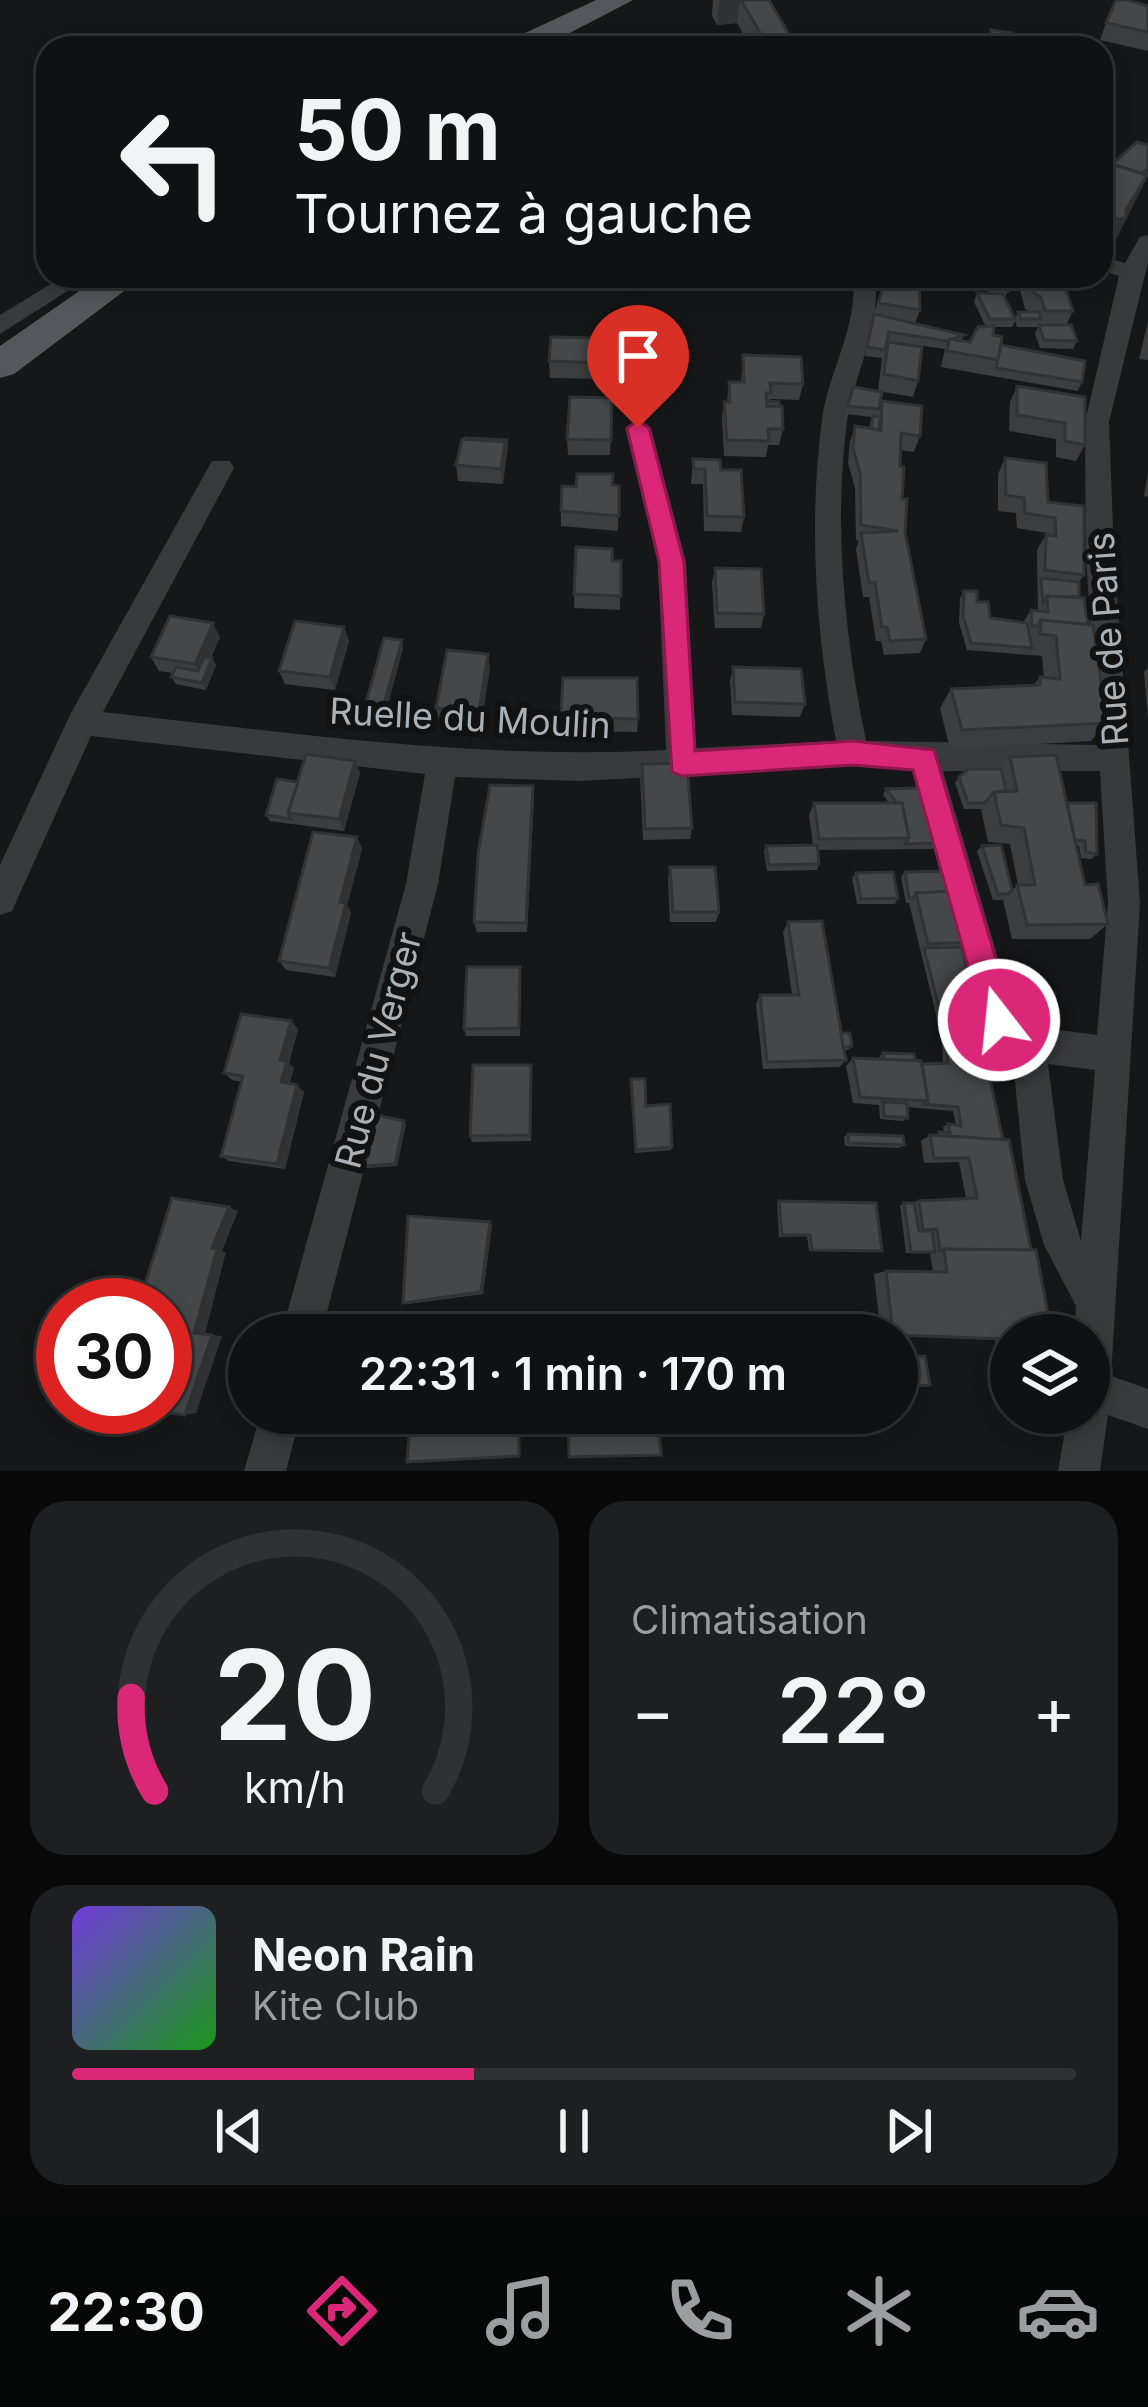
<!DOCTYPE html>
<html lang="fr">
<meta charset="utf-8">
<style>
body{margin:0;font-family:Inter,sans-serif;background:#1e1f20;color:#f1f3f6;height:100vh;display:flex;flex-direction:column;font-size:45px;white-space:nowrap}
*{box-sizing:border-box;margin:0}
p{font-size:39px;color:#9c9d9f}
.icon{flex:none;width:66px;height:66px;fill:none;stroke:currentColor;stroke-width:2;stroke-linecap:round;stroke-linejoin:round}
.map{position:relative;height:1471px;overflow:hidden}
.panel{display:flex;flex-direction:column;gap:30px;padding:30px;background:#09090a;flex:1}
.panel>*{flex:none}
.top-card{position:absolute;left:36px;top:36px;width:1077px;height:252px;border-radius:36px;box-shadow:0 6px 18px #0003,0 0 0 3px #303132;background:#101112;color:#f1f3f6;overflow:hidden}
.buttons{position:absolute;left:990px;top:1314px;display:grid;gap:24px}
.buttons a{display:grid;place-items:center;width:120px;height:120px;border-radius:50%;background:#101112;box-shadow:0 6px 18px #0003,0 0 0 3px #303132;font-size:60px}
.speed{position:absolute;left:36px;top:1278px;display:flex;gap:24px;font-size:60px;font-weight:700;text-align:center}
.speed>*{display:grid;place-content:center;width:156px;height:156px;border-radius:50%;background:#101112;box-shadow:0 6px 18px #0003,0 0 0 3px #303132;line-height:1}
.speed .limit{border:18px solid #d22;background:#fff;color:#111}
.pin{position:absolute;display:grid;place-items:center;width:102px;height:102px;color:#fff;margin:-123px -51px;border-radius:50% 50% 50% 0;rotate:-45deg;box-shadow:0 0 12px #0007}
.pin .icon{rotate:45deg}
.me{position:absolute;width:132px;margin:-66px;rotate:344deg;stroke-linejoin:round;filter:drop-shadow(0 0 9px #0008)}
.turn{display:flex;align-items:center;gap:42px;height:252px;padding:0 60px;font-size:54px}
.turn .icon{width:156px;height:156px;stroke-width:2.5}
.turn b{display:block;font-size:84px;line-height:102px}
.big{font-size:90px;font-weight:600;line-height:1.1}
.panel .tile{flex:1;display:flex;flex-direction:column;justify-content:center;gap:18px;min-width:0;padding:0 42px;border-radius:36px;background:#1e1f20}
.panel .dial{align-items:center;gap:0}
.dial svg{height:312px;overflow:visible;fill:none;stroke:#303132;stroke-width:7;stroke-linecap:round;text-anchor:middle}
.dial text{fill:#f1f3f6;stroke:none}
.song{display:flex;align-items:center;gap:36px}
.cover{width:144px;height:144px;border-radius:18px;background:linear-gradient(135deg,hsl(260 70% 55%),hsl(120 70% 35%))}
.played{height:12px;border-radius:6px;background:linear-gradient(90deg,#db2777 40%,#303132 40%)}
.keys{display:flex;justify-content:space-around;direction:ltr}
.heat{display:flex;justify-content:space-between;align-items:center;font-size:66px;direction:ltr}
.panel .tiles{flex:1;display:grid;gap:30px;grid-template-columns:1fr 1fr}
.tile:last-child{grid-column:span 2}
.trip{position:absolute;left:228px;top:1314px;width:690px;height:120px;border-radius:60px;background:#101112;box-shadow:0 6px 18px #0003,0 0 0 3px #303132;font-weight:600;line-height:120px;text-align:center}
.menu{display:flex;height:192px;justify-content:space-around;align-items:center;background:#060707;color:#9c9d9f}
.menu .icon{width:84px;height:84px}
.menu .current{color:#db2777}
.menu b{font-size:54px;color:#f1f3f6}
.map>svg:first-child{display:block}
.green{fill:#232b23}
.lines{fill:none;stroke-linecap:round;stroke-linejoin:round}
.street{fill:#383a3d;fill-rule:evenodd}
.primary{fill:#54585c;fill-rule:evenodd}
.wall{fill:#3b3e40;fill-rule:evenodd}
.shaded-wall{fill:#303234}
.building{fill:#45484b;stroke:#303234;stroke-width:3}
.route{fill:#db2777;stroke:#8e194d;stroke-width:3}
.labels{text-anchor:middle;stroke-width:12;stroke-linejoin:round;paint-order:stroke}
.street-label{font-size:36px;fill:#a9b1b7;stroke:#111213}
</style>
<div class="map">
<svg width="1148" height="1471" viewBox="0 0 1148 1471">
<rect width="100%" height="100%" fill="#161718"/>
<!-- green -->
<path class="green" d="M638,276h204l3,9 -204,6z"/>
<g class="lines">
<!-- street -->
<g class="street">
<path d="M1148,235v27l-39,160 5,133 26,348 -29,473 37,13v40l-40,-14 -8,56h-42l10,-58h21v-78h-15l2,-29 -32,-61 -19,-65 -13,-127 -25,-21 -5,-12 -70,-250 -59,-4 -272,15 -126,-4 -17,107 -117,451h-40l125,-451 19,-110 -334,-38 -79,175 -12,4v-50l71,-152 141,-252h18l4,7 -131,244c188,21 374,48 563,38l-8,-188 -33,-134 13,-9 13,9 35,134 10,186 140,-7c-20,-107 -28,-214 -14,-322 7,-49 36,-92 31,-143h22c7,53 -23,101 -29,153 -12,104 -1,209 20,312l232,4 -12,-190 -1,-133 34,-146 -18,-6v-14l24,7 15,-26zM943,771h157l8,132 -11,132 -61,-8 -23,-18zM1048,1064l47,6 -14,171 -18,-61z"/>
<path d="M64,276h27l-91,58v-19z"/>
<path d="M261,1413h40l-15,58h-42z"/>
</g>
<!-- primary -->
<g class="primary">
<path d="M596,0h37l-92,48h-39l4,-6z"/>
<path d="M101,276h43l-130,98 -14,4v-32z"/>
</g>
</g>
<!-- wall -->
<g class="wall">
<path d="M713,0h56l28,48h-46l-14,-25 -20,2 -5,-9z"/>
<path d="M1148,6v45l-48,-11 6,-17z"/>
<path d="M991,30l21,14 -2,4h-22z"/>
<path d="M1101,161l44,19 -34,69 -7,1 -3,-1z"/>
<path d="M871,276h39l-1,3 11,31 -5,13 49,12 -3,6 9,1 16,-15 -12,-25 3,-9 12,1 -3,-8 4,-9 67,-1 16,35 -7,14 11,16 -4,8 -33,-1 -5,-15 3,-6h-21l-2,-6 -3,6h-18l-1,8 8,10 81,37 -4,9 -137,-24 4,-18 -57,-8 30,40 -5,16 -35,-6 4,-33 -17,-2 6,-34 13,-39h-11zM1007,288l13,2 5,19 6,3h-13l-3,7 -10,-21 3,-7z"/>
<path d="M1148,322v38l-9,-1z"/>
<path d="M606,345l62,22 -1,17h-62l1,-5 -56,-1 -1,-17z"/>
<path d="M743,355l60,29 -4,16 -29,-1 13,30 -4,16h-11l-2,12 -42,-1 -2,-38 2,-16h3l2,-20h12z"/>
<path d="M1017,386l68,11v48l-9,16 -20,-4v-18l-47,-8 1,-29z"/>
<path d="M853,387l26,22 3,-8 38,35 -6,16 -14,-2v16l5,66 21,107 -6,14 -36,2 -3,-14h-5l-7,-44h-6l-7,-48 3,-8 -3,-1 -1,-52 -7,-25 2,-21 5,-16 14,2 3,-11 -26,-3z"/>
<path d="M612,398l-2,57h-42l-1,-16z"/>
<path d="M507,440l-4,44 -45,-3 -2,-16z"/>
<path d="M1005,458l43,44 36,73 -5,7v15l9,28 19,98 -16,18 -141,8 -10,-41 11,-19 83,-4 6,-8 4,1 -2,-22 -75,-6 -8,-27 1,-25 4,-7 13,11 13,16 33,5 8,-13 7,1 -1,-61 10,-17 -30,-5 -1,-15 -18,-2v-37z"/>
<path d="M693,459l28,9 23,49 -3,15 -37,-1 -1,-47h-12z"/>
<path d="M1148,473v24l-4,-1z"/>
<path d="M612,485l7,1 -1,45 -57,-5v-15z"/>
<path d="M576,547l36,14h9l-1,49 -46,-2z"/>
<path d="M715,568l49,46 -3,14h-46l-3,-45z"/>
<path d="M344,627l5,14 -14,49 -50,-6 -6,-13z"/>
<path d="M220,637l-9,21 5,7 -10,25 -30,-6 -5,-7 2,-4 -14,-2 -8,-14z"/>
<path d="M403,648l-18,67 -18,-2 -2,-7z"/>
<path d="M733,667l72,37 -5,13 -68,-2 -2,-34z"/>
<path d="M490,668l-9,56 -42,-3 -3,-13z"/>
<path d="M1148,668v51l-4,-47z"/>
<path d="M563,678l75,41 -1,13 -58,-1v-5h-18z"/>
<path d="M1010,757l57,46 30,51 -6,5 -10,-1 -2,-12h-3l9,39 23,39 -18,15h-78l-9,-39h-10l-16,-49 5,-5 30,44 6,-5 -8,-41 -22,-2 -7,-33h-17l-9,-26 4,-6 42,-8z"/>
<path d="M355,761l5,12 -16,58 -74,-10 -4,-6 32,-33z"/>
<path d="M642,764l50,64 -2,11 -47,1 -3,-64z"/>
<path d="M886,789l50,54 -4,6 -115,1 2,14 -2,6 -50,1 -3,-20 2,-5 47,-1 -4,-30 5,-12h75l-6,-8z"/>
<path d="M534,798l-7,134h-50l-3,-10z"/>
<path d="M357,837l5,12 -15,56 4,8 -16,64 -49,-7 -7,-9z"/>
<path d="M670,867l49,45 -3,10h-46l-2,-44z"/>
<path d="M905,872l44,20 18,50 -5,5 49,388v35h-11l-5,-30 -114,-5 -7,-61 12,-3 47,1 -3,-19h-24l-6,-48 19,-4 47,-3 -7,-36 -35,1 -3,-22 9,-6 14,-3 -1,-5 5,-3 8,1 -3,-14 -46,-4 1,11 -5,3 -23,-2 -1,-14 -26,-2 -7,-37 7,-8 27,1 -1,-2 4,-4 39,11 21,-1 -1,-24 -33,-136h-3l-5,-26z"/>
<path d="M856,873l42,25 -3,6h-38l-5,-26z"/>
<path d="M788,922l53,111 11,13 -4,4h-4l2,10 -7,7 -76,2 -7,-65 4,-9h32l-9,-63z"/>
<path d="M520,967v69h-54l-2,-7z"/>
<path d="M291,1021l7,8 -9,34 5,5 -5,16 15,8 -19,77 -56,-8 -8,-5 21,-74 -10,-2 -8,-7z"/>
<path d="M532,1072l-1,69 -59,1 -2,-6z"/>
<path d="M631,1079l41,68 -1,3 -36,3z"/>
<path d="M406,1124l-9,42 -31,2 -2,-2z"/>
<path d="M848,1134l56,11 -5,3 -54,-2 -1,-9z"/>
<path d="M779,1201l103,50h-73l-2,-15 -28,1 -2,-34z"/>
<path d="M490,1222l2,3 -9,69 -75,10 -5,-1z"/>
</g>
<!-- shaded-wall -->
<g class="shaded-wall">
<path d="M719,0h21l-3,23 -20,2z"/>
<path d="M1148,169v7l-37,73 -7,1 15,-31 14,-41z"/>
<path d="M507,440l1,8 -5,36 -2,-15z"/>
<path d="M213,623l7,14 -18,41 -7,-14z"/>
<path d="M344,627l5,14 -14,49 -5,-13z"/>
<path d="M402,640l1,8 -18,67 -2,-7z"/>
<path d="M488,654l2,14 -9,56 -2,-13z"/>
<path d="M212,658l4,7 -10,25 -4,-7z"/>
<path d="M355,761l5,12 -16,58 -5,-12z"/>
<path d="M533,786l1,12 -7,134 -1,-9z"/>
<path d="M357,837l5,12 -15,56 4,8 -16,64 -6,-9 11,-66z"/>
<path d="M291,1021l7,8 -9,34 5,5 -6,21 -7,-7 -1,-22z"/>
<path d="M297,1085l7,7 -19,77 -8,-5z"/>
<path d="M404,1121l2,3 -9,42 -2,-2z"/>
<path d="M229,1207l9,4 -16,40 4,1 -21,82 -11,-1 18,-85z"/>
<path d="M490,1222l2,3 -9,69 -2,-2z"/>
<path d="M212,1335l10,1 -26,77 -11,2z"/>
</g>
<!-- building -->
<g class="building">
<path d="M741,0h28l28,48h-28z"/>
<path d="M1116,0h11l21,6v26l-42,-9z"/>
<path d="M991,30l21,3v11l-21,-3z"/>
<path d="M958,37h22l4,11h-22z"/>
<path d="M908,38h25l4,10h-26z"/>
<path d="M1137,142l11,3v24l-7,4 -29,-9z"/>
<path d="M1101,161l46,14 -21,35v8l-7,1 -18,-6z"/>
<path d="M887,276l32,5 1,29 -42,-7z"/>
<path d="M1000,276h25l-2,5 -20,-2 5,12 -14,-4 -4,-10 10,1z"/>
<path d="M1027,276l35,2 11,33h-28l-4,-14 -8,-5z"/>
<path d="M977,293l26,1 12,25h-25z"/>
<path d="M1018,312h21l2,7h-20z"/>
<path d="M874,314l90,21 -17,6 -58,-9 -4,18 -18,-3z"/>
<path d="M1039,325h32l6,16 -33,-1z"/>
<path d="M994,326l-1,9 9,2 -3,23 -52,-9 2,-12 21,3 8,-15z"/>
<path d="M551,337l55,1v7l62,-3v25l-62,1v-5l-57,-2z"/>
<path d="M888,342l34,5 -4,34 -34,-7z"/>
<path d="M1001,345l84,16 -3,21 -86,-14z"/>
<path d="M743,355l58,2 2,27 -33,-1 1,10h-5l1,13h15l1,23h-15l1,12 -42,-1 -3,-38h6l-1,-20h15z"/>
<path d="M1017,386l68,11v48l-20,-4v-18l-48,-8z"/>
<path d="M853,387l29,5 -3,17 -31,-3z"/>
<path d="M570,397l42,1 -1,42 -44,-1z"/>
<path d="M767,401l12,1v4h-12z"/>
<path d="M882,401l40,5 -2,30 -19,-3 -1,33 4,1 -2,32h5l-2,33 21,107 -36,2 -3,-14h-5l-7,-45 -6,1 -8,-50 37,-2 -37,-6 -1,-52 -7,-25 2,-22 26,4z"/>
<path d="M873,416l7,1 -1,13 -8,-2z"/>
<path d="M465,438l42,2 -1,9 -1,-7 -41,-2z"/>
<path d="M462,439l43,3 -4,27 -45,-4z"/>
<path d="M1005,458l41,5 2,39 36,4v69l-39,-5 1,-35 10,1 -1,-18 -30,-5 -1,-15 -18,-3z"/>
<path d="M693,459l27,1 1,10h20l3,47 -37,-1 -2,-47h-11z"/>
<path d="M577,474h36l-1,11 7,1v30l-58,-5 1,-25 14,1z"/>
<path d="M576,547l36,2v12h9v35l-47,-2z"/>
<path d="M715,568l46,1 3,45 -47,-1z"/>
<path d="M1041,578l38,4v15l-32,-1 -4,7z"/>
<path d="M964,591h13v11h11l2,16 37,5 5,25 -61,-5 -8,-28z"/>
<path d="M1047,596l37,2 4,27 -47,-5 -5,6h-4l-1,-16 17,2z"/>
<path d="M170,616l43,7 -18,41 -44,-7z"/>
<path d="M1041,620l52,5 14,98 -145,7 -11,-41 89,-4v-8l20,2 -4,-43 -16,-2z"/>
<path d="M295,621l49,6 -14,50 -51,-6z"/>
<path d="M384,638l18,2 -19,68 -18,-2z"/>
<path d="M447,650l41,4 -9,57 -43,-3z"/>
<path d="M204,657l8,1 -10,25 -31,-6 5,-10 22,4z"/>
<path d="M733,667l68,2 4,35 -70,-2z"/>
<path d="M563,678h74l1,41 -59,-1v-5h-18z"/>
<path d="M306,754l49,7 -16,58 -51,-6z"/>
<path d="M1056,755l29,130 13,-1 10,40 -81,1 -10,-40h18l-11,-57 -23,-3 -7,-33 23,-1 -7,-34z"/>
<path d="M687,763l5,65 -47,1 -3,-65z"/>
<path d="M969,769h32l5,22 -12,1 -9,11h-17l-9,-26z"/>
<path d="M277,779l21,3 -10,31 3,6 -25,-4z"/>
<path d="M490,785l43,1 -7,137 -52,-1 4,-68z"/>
<path d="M918,788l6,11 12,44 -31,1 4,-6 -7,-35h-5l-11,-14z"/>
<path d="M814,803h88l7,35 -90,1z"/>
<path d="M1067,803h29l1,51 -11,-2 -1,-11 -10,-1z"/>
<path d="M313,832l44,5 -17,65 6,1 -17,65 -50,-7z"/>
<path d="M817,845l2,19 -50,1 -3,-19z"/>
<path d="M1001,845l11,45 -4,4h-10l-16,-48z"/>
<path d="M670,867h45l4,45h-46z"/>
<path d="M944,871l5,21 -33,1 -3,5h-4l-4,-26z"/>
<path d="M893,872l5,26 -37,1 -5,-26z"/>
<path d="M954,891l13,51 -39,2 -12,-51z"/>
<path d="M822,921l24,139 -79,2 -7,-67h39l-11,-73z"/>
<path d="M962,947l41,193 -63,-4 -1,-4 11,1 -2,-9 13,2 -3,-19 -34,-3 4,-3 -6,-37 26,-1 -2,-28 -22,-87z"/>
<path d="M467,967h53l-1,61 -55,1z"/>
<path d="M241,1014l50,7 -11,39 7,1 -6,21 16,3 -20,79 -56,-8 22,-80 -19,-3z"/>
<path d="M841,1033h9l2,13 -9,1z"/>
<path d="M883,1053l31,1 1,6h-31z"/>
<path d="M853,1058l68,3 7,40 -68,-4z"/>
<path d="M473,1065h58l-1,70 -60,1z"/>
<path d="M631,1079h14l1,27 24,-2 2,43 -36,3z"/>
<path d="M883,1102l24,1 1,15 -24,-2z"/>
<path d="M377,1115l27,6 -9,43 -31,2z"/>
<path d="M848,1134l55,2 1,9 -55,-2z"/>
<path d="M930,1135l79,5 22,110 -91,1 -3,-22 -14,1 -4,-29 58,-3 -8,-40h-35z"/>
<path d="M172,1198l57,9 -17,41 5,1 -23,84 18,2 -27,80 -54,-8h34v-102h-12l3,-12 -13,-2z"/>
<path d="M779,1201l97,2 6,48 -70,-1 -2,-15h-28z"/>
<path d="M904,1203h10l5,28h13l3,21h-24z"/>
<path d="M408,1216l82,6 -9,70 -78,11z"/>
<path d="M944,1249l92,1 16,85h-41v4l-118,-4 -7,-64 61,1z"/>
<path d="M925,1356l5,29 -33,2v-30z"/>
<path d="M411,1413h108v43l-112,6z"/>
<path d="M568,1413h89l4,42 -92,2z"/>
</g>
<!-- route -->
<path class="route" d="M638,420l11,8 35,134 11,189 158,-10 81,9 80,270 -4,11 -11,5 -11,-5 -5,-11 -70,-250 -60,-5 -171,11 -10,-4 -13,-210 -32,-134z"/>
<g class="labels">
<!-- street labels -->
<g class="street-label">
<text transform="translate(1108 639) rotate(-94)" y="13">Rue de Paris</text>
<text transform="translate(470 718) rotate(3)" y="13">Ruelle du Moulin</text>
<text transform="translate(378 1050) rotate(-75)" y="13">Rue du Verger</text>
</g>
</g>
</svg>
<div class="buttons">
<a><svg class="icon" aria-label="layers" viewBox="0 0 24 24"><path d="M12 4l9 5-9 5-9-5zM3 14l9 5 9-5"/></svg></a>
</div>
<div class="speed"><div class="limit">30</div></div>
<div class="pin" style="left:638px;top:428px;background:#d93025"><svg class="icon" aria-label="arrive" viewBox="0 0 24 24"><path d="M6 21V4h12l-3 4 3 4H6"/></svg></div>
<svg class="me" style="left:999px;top:1020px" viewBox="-20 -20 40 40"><circle r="17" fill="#db2777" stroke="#fff" stroke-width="3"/><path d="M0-11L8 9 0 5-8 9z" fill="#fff"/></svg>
<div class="trip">22:31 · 1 min · 170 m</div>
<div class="top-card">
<div class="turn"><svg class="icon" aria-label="left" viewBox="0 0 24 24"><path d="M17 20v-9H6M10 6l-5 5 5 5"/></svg><div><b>50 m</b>Tournez à gauche</div></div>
</div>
</div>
<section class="panel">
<div class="tiles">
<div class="tile dial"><svg viewBox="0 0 100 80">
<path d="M14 69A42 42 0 1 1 86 69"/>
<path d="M14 69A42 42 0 0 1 8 45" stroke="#db2777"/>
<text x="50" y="56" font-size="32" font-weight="700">20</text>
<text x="50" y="72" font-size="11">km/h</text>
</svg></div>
<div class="tile"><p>Climatisation</p>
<div class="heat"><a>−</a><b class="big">22°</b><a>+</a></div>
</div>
<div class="tile">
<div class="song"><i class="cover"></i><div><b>Neon Rain</b><p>Kite Club</p></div></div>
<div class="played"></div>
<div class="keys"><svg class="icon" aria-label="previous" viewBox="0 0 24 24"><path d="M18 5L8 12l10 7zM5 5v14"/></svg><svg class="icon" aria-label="pause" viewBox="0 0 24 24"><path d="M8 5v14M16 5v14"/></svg><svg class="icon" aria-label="next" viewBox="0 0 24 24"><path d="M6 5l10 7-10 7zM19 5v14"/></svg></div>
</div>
</div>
</section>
<nav class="menu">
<b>22:30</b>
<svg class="icon current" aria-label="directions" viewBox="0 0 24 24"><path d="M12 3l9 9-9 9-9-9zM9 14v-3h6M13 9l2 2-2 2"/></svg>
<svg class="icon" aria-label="music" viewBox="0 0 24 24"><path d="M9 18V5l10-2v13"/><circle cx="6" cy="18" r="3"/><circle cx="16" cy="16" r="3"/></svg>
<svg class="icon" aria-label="phone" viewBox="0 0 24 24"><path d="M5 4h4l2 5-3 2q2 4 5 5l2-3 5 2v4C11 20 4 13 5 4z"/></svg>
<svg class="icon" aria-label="climate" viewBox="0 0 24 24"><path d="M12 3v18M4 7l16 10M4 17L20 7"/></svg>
<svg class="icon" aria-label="car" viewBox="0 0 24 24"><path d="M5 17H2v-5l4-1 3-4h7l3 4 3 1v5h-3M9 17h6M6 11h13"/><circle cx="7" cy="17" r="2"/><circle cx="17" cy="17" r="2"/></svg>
</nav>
